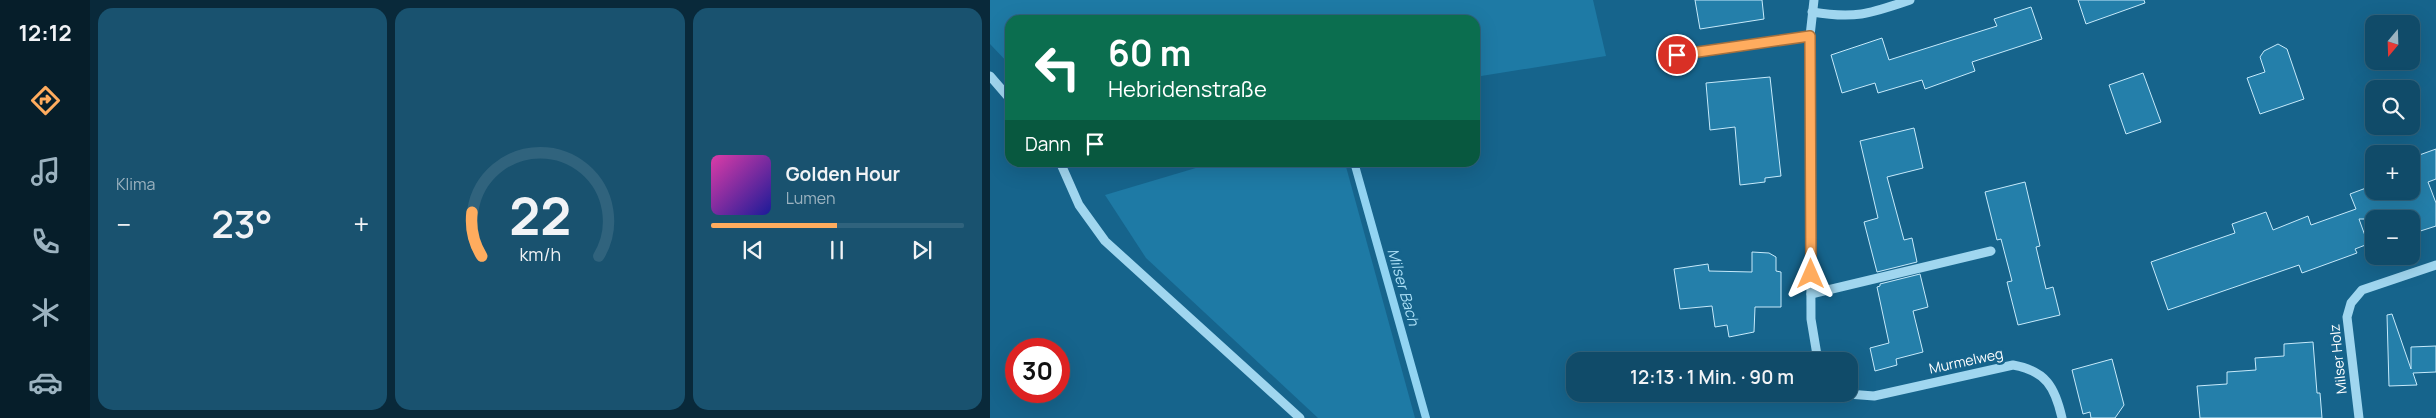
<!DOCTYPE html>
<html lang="de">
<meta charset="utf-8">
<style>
body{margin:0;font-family:Manrope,sans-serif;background:#19526f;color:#f1f3f6;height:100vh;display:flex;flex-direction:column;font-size:19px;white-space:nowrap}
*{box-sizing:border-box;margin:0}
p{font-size:16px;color:#9cb3c0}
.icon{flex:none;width:28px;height:28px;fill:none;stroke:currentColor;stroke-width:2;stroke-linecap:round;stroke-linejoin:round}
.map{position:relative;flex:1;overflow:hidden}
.panel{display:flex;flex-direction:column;gap:8px;padding:8px;background:#09293a;width:900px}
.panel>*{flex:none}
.top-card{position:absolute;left:15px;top:15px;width:475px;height:152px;border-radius:15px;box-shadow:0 5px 20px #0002,0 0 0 1px #30637d;background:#0b6e4f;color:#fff;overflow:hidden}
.needle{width:32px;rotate:199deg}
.controls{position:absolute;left:1375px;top:15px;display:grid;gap:10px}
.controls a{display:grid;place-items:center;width:55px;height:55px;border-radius:10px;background:#104b69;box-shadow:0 5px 20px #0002,0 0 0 1px #30637d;font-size:25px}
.speed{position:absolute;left:15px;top:338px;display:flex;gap:10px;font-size:25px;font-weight:700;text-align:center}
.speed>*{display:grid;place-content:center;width:65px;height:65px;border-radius:50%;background:#104b69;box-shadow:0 5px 20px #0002,0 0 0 1px #30637d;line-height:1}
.speed .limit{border:8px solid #d22;background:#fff;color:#111}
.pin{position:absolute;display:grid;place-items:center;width:42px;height:42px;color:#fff;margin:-21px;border:2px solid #fff;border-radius:50%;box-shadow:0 1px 5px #0007}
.me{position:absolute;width:55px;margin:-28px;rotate:0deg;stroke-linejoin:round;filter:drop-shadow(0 0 4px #0008)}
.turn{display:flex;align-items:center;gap:18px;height:105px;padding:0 20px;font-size:22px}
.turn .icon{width:65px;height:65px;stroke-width:2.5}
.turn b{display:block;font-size:35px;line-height:42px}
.then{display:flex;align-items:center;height:48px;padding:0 20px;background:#0003;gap:10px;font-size:19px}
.big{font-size:38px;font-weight:600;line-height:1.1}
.panel .card{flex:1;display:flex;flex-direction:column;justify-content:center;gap:8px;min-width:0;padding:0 18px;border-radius:15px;background:#19526f}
.panel .dial{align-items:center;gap:0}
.dial svg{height:130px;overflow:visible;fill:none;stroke:#30637d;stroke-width:7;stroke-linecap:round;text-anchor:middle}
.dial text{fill:#f1f3f6;stroke:none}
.song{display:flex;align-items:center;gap:15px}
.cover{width:60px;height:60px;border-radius:8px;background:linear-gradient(135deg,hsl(320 70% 55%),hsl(240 70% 35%))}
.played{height:5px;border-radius:2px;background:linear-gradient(90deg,#ffac5e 50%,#30637d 50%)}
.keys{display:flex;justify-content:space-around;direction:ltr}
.heat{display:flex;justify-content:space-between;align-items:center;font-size:28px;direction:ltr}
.panel .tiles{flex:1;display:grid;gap:8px;grid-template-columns:repeat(3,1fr)}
.trip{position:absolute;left:576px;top:352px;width:292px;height:50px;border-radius:15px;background:#104b69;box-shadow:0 5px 20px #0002,0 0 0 1px #30637d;font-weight:600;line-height:50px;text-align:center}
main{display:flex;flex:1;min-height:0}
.tab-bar{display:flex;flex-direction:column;width:90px;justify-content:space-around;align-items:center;background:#061e2a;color:#9cb3c0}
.tab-bar .icon{width:35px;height:35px}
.tab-bar .active{color:#ffac5e}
.tab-bar b{font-size:22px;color:#f1f3f6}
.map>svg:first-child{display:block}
.green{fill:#1e7aa5}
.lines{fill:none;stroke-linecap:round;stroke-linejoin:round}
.stream{stroke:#92d4f2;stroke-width:8}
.building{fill:#247faa;stroke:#c6eafb}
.minor{stroke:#a0d6ef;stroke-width:9}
.route-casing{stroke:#a6703d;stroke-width:12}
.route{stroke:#ffac5e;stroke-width:9}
.labels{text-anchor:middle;stroke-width:5;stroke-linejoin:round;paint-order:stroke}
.street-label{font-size:14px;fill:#fff;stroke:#16648c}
.water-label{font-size:15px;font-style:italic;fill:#abdff6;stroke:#16648c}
</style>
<main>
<nav class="tab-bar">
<b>12:12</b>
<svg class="icon active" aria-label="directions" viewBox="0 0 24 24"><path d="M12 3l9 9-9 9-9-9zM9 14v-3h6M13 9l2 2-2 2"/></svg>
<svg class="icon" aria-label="music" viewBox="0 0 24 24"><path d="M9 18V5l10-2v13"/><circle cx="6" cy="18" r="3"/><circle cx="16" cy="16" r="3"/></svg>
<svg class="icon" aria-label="phone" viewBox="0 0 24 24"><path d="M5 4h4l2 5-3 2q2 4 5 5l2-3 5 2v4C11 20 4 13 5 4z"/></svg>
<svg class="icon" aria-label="climate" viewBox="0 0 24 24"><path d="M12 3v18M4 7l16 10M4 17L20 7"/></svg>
<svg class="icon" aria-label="car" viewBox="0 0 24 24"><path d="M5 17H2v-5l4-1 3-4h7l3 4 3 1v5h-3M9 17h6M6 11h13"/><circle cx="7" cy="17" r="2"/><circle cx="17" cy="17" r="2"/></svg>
</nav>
<section class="panel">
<div class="tiles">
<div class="card"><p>Klima</p>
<div class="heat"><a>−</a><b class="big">23°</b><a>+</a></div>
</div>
<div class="card dial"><svg viewBox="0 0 100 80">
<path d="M14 69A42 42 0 1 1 86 69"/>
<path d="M14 69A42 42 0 0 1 8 42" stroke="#ffac5e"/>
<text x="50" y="56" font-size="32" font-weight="700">22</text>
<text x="50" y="72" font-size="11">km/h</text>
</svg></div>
<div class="card">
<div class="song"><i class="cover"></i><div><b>Golden Hour</b><p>Lumen</p></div></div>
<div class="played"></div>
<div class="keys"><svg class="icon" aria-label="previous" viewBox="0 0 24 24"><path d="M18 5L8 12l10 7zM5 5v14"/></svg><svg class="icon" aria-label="pause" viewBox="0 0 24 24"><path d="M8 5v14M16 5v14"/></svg><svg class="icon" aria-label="next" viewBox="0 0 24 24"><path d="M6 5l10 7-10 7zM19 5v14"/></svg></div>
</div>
</div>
</section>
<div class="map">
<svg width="1446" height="418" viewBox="0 0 1446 418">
<rect width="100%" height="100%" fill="#16648c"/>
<!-- green -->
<g class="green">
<path d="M0,0h603l13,56 -131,21v-57h-465v45l-20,-21z"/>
<path d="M226,162l129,1 70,255h-97l-172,-160 -41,-63z"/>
</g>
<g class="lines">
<!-- stream -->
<path class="stream" d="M364,162l72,256"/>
</g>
<!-- building -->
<g class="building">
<path d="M705,0h67l2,19 -64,10z"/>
<path d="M1088,0h66l1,3 -59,21z"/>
<path d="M1041,7l11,32 -70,23 3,9 -50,18 -3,-9 -44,13 -3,-10 -33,10 -11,-38 51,-17 7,22 108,-34 -3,-7z"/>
<path d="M1288,44l9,5 17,50 -44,15 -13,-36 18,-6 -5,-15 4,-6z"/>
<path d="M1153,73l18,49 -35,12 -17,-49z"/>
<path d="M780,77l11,99 -16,2v4l-25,3 -5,-58 -25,3 -4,-47z"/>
<path d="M924,128l9,40 -36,9 17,63 8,-2 5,24 -40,10 -13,-50 14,-4 -18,-77z"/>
<path d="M1446,149v30l-8,3 8,21v23l-25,8v-15h-52l9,25 -13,5 2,4 -55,20 -3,-8 -131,45 -17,-48 84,-29 -3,-9 34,-12 7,18 35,-14 3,9 45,-16 -6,-15 24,-9v6h37v-33z"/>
<path d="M1035,182l15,64 -4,1 10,42 7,-2 7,28 -42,10 -11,-43 5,-1 -11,-42 -4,1 -12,-48z"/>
<path d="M762,252l17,1 7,4v14l5,1v35h-26l-1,25 -25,5 -2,-12 -12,2 -3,-21 -32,3 -6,-40 34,-5 1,7 43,1z"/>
<path d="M930,274l8,33 -15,4 10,41 -27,7 1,6 -22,6 -5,-23 19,-5 -12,-56 3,-1v-2z"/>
<path d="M1402,314l19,55v-22l25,-1v26l-23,1 4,12 -28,1 -2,-71z"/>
<path d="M1323,342l4,51h3l2,25h-122l-3,-32 30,-2v-12l29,-2 -1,-12 29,-2v-12z"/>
<path d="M1122,359l12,46 -9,13h-24l-1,-6 -7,2 -11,-44z"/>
</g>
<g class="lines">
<!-- minor -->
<g class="minor">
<path d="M824,0l-4,36 1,283 7,42"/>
<path d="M822,12c43,7 57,2 98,-12"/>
<path d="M687,55l133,-19"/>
<path d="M0,76l20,23"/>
<path d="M70,162l19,43 26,36 195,177"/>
<path d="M821,294l180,-43"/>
<path d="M858,394l26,2 139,-31c33,6 42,22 49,53"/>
<path d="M1369,418l-12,-101 4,-14 11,-13 74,-25"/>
</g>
</g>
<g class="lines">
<!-- route casing -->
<g class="route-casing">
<path id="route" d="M687,55l133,-19 1,238"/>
</g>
<!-- route -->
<use href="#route" class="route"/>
</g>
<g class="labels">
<!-- street labels -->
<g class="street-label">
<text transform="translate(1348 359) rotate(-96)" y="5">Milser Holz</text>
<text transform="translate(976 361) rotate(-12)" y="5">Murmelweg</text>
</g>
<!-- water labels -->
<g class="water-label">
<text transform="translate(413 287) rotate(74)" y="5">Milser Bach</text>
</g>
</g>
</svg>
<div class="controls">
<a><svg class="needle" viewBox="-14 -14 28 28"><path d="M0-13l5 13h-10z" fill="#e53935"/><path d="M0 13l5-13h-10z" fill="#9cb3c0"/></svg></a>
<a><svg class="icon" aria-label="search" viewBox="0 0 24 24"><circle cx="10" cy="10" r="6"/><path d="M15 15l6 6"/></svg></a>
<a>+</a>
<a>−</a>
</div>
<div class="speed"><div class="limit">30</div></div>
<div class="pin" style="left:687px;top:55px;background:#d93025"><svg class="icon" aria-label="arrive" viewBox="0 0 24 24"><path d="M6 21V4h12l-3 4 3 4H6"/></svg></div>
<svg class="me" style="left:821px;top:274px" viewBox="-20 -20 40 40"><path d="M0-17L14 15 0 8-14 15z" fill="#ffac5e" stroke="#fff" stroke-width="4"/></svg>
<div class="trip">12:13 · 1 Min. · 90 m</div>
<div class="top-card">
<div class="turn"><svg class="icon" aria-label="left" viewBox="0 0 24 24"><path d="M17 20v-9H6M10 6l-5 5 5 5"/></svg><div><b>60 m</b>Hebridenstraße</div></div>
<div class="then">Dann<svg class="icon" aria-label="arrive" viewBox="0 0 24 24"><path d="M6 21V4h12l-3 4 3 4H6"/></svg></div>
</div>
</div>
</main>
